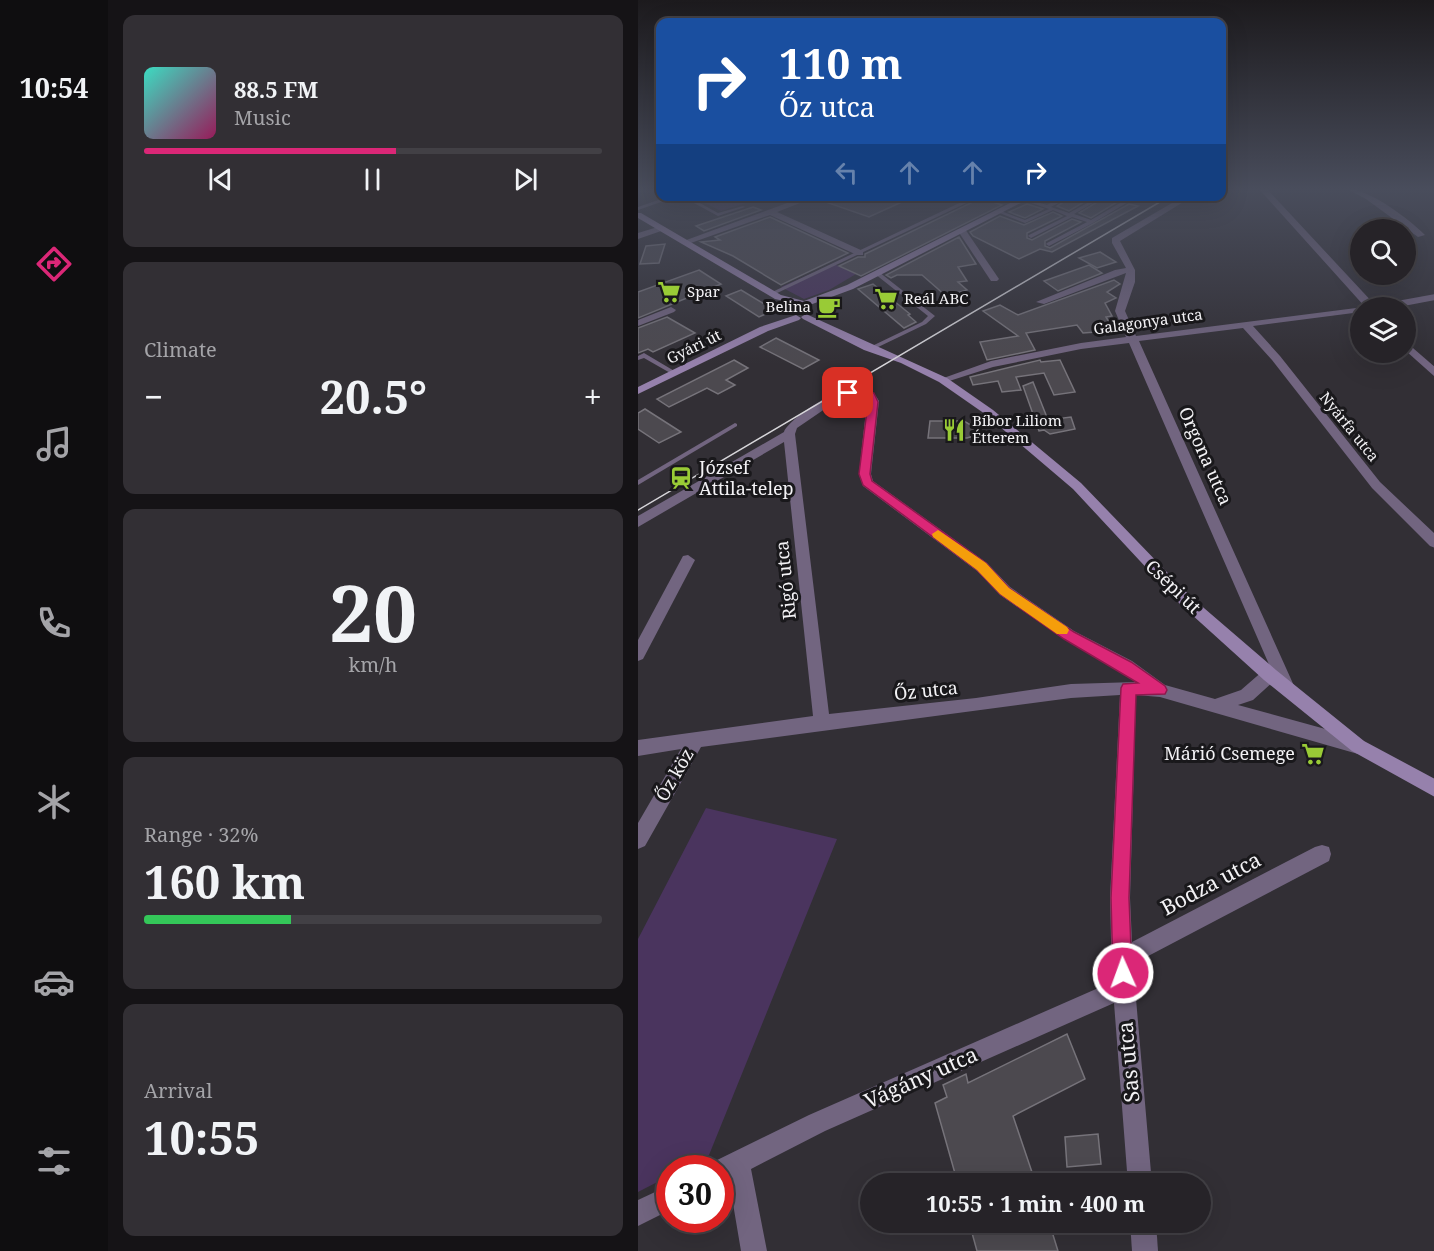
<!DOCTYPE html>
<meta charset="utf-8">
<style>
body{margin:0;font-family:"Noto Serif",serif;background:#322f34;color:#f1f3f6;height:100vh;display:flex;flex-direction:column;font-size:22px;white-space:nowrap}
*{box-sizing:border-box;margin:0}
p{font-size:20px;color:#a4a4a8}
.icon{flex:none;width:33px;height:33px;fill:none;stroke:currentColor;stroke-width:2;stroke-linecap:round;stroke-linejoin:round}
.map{position:relative;flex:1;overflow:hidden}
.sheet{display:flex;flex-direction:column;gap:15px;padding:15px;background:#151316;width:530px}
.sheet>*{flex:none}
.banner{position:absolute;left:18px;top:18px;width:570px;height:183px;border-radius:12px;box-shadow:0 6px 24px #0002,0 0 0 2px #424045;background:#1a4fa0;color:#fff;overflow:hidden}
.buttons{position:absolute;left:712px;top:219px;display:grid;gap:12px}
.buttons a{display:grid;place-items:center;width:66px;height:66px;border-radius:50%;background:#262328;box-shadow:0 6px 24px #0002,0 0 0 2px #424045;font-size:30px}
.speed{position:absolute;left:18px;top:1155px;display:flex;gap:12px;font-size:30px;font-weight:700;text-align:center}
.speed>*{display:grid;place-content:center;width:78px;height:78px;border-radius:50%;background:#262328;box-shadow:0 6px 24px #0002,0 0 0 2px #424045;line-height:1}
.speed .limit{border:9px solid #d22;background:#fff;color:#111}
.pin{position:absolute;display:grid;place-items:center;width:51px;height:51px;color:#fff;margin:-26px;border-radius:12px;box-shadow:0 3px 9px #0006}
.me{position:absolute;width:66px;margin:-33px;rotate:358deg;stroke-linejoin:round;filter:drop-shadow(0 0 4px #0008)}
.turn{display:flex;align-items:center;gap:21px;height:126px;padding:0 24px;font-size:27px}
.turn .icon{width:78px;height:78px;stroke-width:2.5}
.turn b{display:block;font-size:42px;line-height:51px}
.lanes{display:flex;align-items:center;height:57px;padding:0 24px;background:#0003;justify-content:center;gap:30px;direction:ltr}
.lanes .off{opacity:.35}
.big{font-size:45px;font-weight:700;line-height:1.1}
.sheet .tile{flex:1;display:flex;flex-direction:column;justify-content:center;gap:9px;min-width:0;padding:0 21px;border-radius:12px;background:#322f34}
.sheet .dial{align-items:center;gap:0}
.dial b{font-size:78px;line-height:1}
.song{display:flex;align-items:center;gap:18px}
.cover{width:72px;height:72px;border-radius:9px;background:linear-gradient(135deg,hsl(170 70% 55%),hsl(330 70% 35%))}
.played{height:6px;border-radius:3px;background:linear-gradient(90deg,#db2777 55%,#424045 55%)}
.keys{display:flex;justify-content:space-around;direction:ltr}
.heat{display:flex;justify-content:space-between;align-items:center;font-size:33px;direction:ltr}
.charge{height:9px;border-radius:4px;background:linear-gradient(90deg,#34c759 32%,#424045 0)}
.trip{position:absolute;left:222px;top:1173px;width:351px;height:60px;border-radius:30px;background:#262328;box-shadow:0 6px 24px #0002,0 0 0 2px #424045;font-weight:700;line-height:60px;text-align:center}
main{display:flex;flex:1;min-height:0}
.tabs{display:flex;flex-direction:column;width:108px;justify-content:space-around;align-items:center;background:#0f0e10;color:#a4a4a8}
.tabs .icon{width:42px;height:42px}
.tabs .current{color:#db2777}
.tabs b{font-size:27px;color:#f1f3f6}
.map>svg:first-child{display:block}
.green{fill:#4a345e}
.building{fill:#4c494f;stroke:#76737a;stroke-width:1.5}
.lines{fill:none;stroke-linecap:round;stroke-linejoin:round}
.lane{fill:#726580;fill-rule:evenodd}
.street{fill:#726580;fill-rule:evenodd}
.secondary{fill:#9681ac;fill-rule:evenodd}
.tram{stroke:#d7d6da;stroke-width:1.5}
.route{fill:#db2777;stroke:#8e194d;stroke-width:1.5}
.slow{fill:#f59e0b}
.labels{text-anchor:middle;stroke-width:6;stroke-linejoin:round;paint-order:stroke}
.far-poi-label{font-size:15px;fill:#f3f2f5;stroke:#19181b;text-anchor:start}
.far-street-label{font-size:15px;fill:#f3f2f5;stroke:#19181b}
.street-label{font-size:18px;fill:#f3f2f5;stroke:#19181b}
.poi-label{font-size:18px;fill:#f3f2f5;stroke:#19181b;text-anchor:start}
.near-street-label{font-size:21px;fill:#f3f2f5;stroke:#19181b}
</style>
<main>
<nav class="tabs">
<b>10:54</b>
<svg class="icon current" aria-label="directions" viewBox="0 0 24 24"><path d="M12 3l9 9-9 9-9-9zM9 14v-3h6M13 9l2 2-2 2"/></svg>
<svg class="icon" aria-label="music" viewBox="0 0 24 24"><path d="M9 18V5l10-2v13"/><circle cx="6" cy="18" r="3"/><circle cx="16" cy="16" r="3"/></svg>
<svg class="icon" aria-label="phone" viewBox="0 0 24 24"><path d="M5 4h4l2 5-3 2q2 4 5 5l2-3 5 2v4C11 20 4 13 5 4z"/></svg>
<svg class="icon" aria-label="climate" viewBox="0 0 24 24"><path d="M12 3v18M4 7l16 10M4 17L20 7"/></svg>
<svg class="icon" aria-label="car" viewBox="0 0 24 24"><path d="M5 17H2v-5l4-1 3-4h7l3 4 3 1v5h-3M9 17h6M6 11h13"/><circle cx="7" cy="17" r="2"/><circle cx="17" cy="17" r="2"/></svg>
<svg class="icon" aria-label="filters" viewBox="0 0 24 24"><path d="M4 7h16M4 17h16"/><circle cx="9" cy="7" r="2"/><circle cx="15" cy="17" r="2"/></svg>
</nav>
<section class="sheet">
<div class="tile">
<div class="song"><i class="cover"></i><div><b>88.5 FM</b><p>Music</p></div></div>
<div class="played"></div>
<div class="keys"><svg class="icon" aria-label="previous" viewBox="0 0 24 24"><path d="M18 5L8 12l10 7zM5 5v14"/></svg><svg class="icon" aria-label="pause" viewBox="0 0 24 24"><path d="M8 5v14M16 5v14"/></svg><svg class="icon" aria-label="next" viewBox="0 0 24 24"><path d="M6 5l10 7-10 7zM19 5v14"/></svg></div>
</div>
<div class="tile"><p>Climate</p>
<div class="heat"><a>−</a><b class="big">20.5°</b><a>+</a></div>
</div>
<div class="tile dial"><b>20</b><p>km/h</p></div>
<div class="tile"><p>Range · 32%</p><b class="big">160 km</b><div class="charge"></div></div>
<div class="tile"><p>Arrival</p><b class="big">10:55</b></div>
</section>
<div class="map">
<svg width="797" height="1251" viewBox="0 0 797 1251">
<rect width="100%" height="100%" fill="#322f35"/>
<!-- green -->
<g class="green">
<path d="M55,197h55l7,3 -34,11z"/>
<path d="M196,264l22,10 -27,16 -25,9 -23,-12z"/>
<path d="M68,808l131,31 -128,316 -25,13h-14l-1,8 -31,16v-253z"/>
</g>
<!-- building -->
<g class="building">
<path d="M182,196h95l-46,21 -52,-18z"/>
<path d="M435,196h21l-25,15 -12,-5z"/>
<path d="M469,196h20l-36,22 -12,-5z"/>
<path d="M343,198l21,7 -141,71 -22,-10 19,-9h7v-3z"/>
<path d="M389,204l16,5 -18,9 -16,-6z"/>
<path d="M491,204l9,2 -86,46 -12,-3 -21,10 -46,-23 -3,-4 30,-16 24,9 29,-13 9,4 -35,17v5l5,2 40,-21 9,3 -36,19v5l5,2z"/>
<path d="M115,207l8,3 -57,21 -8,-5z"/>
<path d="M132,217l78,36 -67,32 -48,-29 -32,-14 19,-2 -5,-3z"/>
<path d="M321,237l17,27 -18,3 9,14 -9,1 9,8 -21,6 -24,-21h-25l-6,3 -5,-3z"/>
<path d="M27,244l-6,19 -19,1 6,-18z"/>
<path d="M462,252l16,10 -19,6 -18,-10z"/>
<path d="M451,265l13,8 -44,18 -14,-10z"/>
<path d="M61,270l22,14 -83,34v-26z"/>
<path d="M476,280l6,4 -13,8 9,6 -11,5 7,13 -6,1 6,10h-5l2,4 -26,2 -6,-8 -51,8 9,17 -48,10 -7,-18 38,-6 -35,-25 17,-6 18,10z"/>
<path d="M235,284l37,30 -2,1 8,7 -12,6 -46,-39z"/>
<path d="M103,290l33,20 -15,7 -33,-21z"/>
<path d="M29,317l28,16 -42,19 -5,-3 -10,4v-25z"/>
<path d="M138,338l43,22 -16,9 -43,-22z"/>
<path d="M96,360l14,8 -22,12 9,5 -17,9 -11,-6 -38,19 -12,-8z"/>
<path d="M402,360l1,2 19,-2 15,32 -21,3 -10,-22 -28,4 5,13 -19,2 -4,-11 -25,4 -3,-8z"/>
<path d="M395,382l15,38 23,-3 4,12 -25,5 -6,-4 -5,1 -16,-45z"/>
<path d="M7,409l36,23 -22,11 -21,-14v-16z"/>
<path d="M292,421h34l20,12 -17,5h-39z"/>
<path d="M429,1034l18,45 -72,37 23,68h-78l-23,-81 12,-6 -4,-12 23,-11 2,9z"/>
<path d="M460,1134l3,30 -34,3 -2,-30z"/>
<path d="M331,1222h80l9,29h-81z"/>
</g>
<g class="lines">
<!-- lane -->
<g class="lane">
<path d="M32,196h8l-40,14v-3z"/>
<path d="M43,196h6l31,17 25,-7 2,1 -27,9z"/>
<path d="M336,196h7l-208,99 -5,-1z"/>
<path d="M426,196h7l-20,11 18,6 31,-17h5l-31,18 17,6 41,-24h6l-45,27 -44,23 -3,-2 1,-1 40,-21 -15,-5 -41,21 -3,-2 1,-1 38,-19 -14,-6 -28,13 -28,-11 4,-1 24,9 24,-11 -26,-9v-2l24,7z"/>
<path d="M237,272h4l56,44 -9,8 -52,25 -2,-1v-2l50,-24 6,-6 -53,-42z"/>
<path d="M6,353l32,19 1,1 -5,1 -28,-16 -6,2v-4z"/>
<path d="M97,423l2,1v2l-99,59v-5z"/>
</g>
<!-- street -->
<g class="street">
<path d="M621,189h8l108,116 60,-11v6l-42,8h-27z"/>
<path d="M709,189c23,0 62,30 78,46l-7,2 -52,-38z"/>
<path d="M168,196h12l-41,16 86,39v4h-6l-87,-40 -82,29 -7,-2z"/>
<path d="M360,196h12l13,6 -4,2z"/>
<path d="M546,196h9l-73,45 15,29v12l-10,29 11,25 228,-29 -3,1v4l-108,14 27,30 100,126 55,52v14l-5,-2 -58,-58 -100,-128 -29,-32 -104,13 156,347 -2,5 -6,2 -6,-2 -6,-13 -22,20 -15,5 120,33 6,3 3,5 -3,5 -6,3 -198,-57 -24,-2 -6,203 2,44 183,-95 7,-2 7,2 2,7 -2,7 -196,103 19,220h-24l-14,-181 -289,128 -74,38 16,82h-26l-12,-71 -9,4v-16h-11l2,-5 98,-48 303,-133 -2,-84 10,-203 -49,3 -370,49 -56,99 -7,3v-26l43,-74 -43,7v-16l175,-24 -29,-274 -146,85v-11l146,-84c6,-15 59,-48 76,-45 9,2 15,6 19,14l-8,73 2,7 114,82 23,24 64,44 58,30 33,24 50,14 26,-9 23,-20 7,-1 -142,-326 -48,6 -88,18 -50,16 -5,-3 53,-19 90,-18 45,-6 -11,-26 11,-38 -82,31 -8,-2 79,-32 11,-2 -14,-25v-5zM219,394l8,3 2,4 -8,73 4,12 114,85 23,24 64,44 72,43 -65,2 -95,14 -147,16 -34,-280 2,-6 41,-28z"/>
<path d="M23,226l4,2 -1,2 -26,9v-6z"/>
<path d="M321,229h6l34,50 -2,2h-6l-33,-50z"/>
<path d="M33,307l5,3 -2,2 -36,14v-6z"/>
<path d="M768,342l29,25v10l-29,-26z"/>
<path d="M50,555l7,5 -52,99 -5,2v-21l45,-84z"/>
<path d="M32,1185v25l-32,16v-26z"/>
<path d="M492,1222h26l2,29h-26z"/>
</g>
<!-- secondary -->
<g class="secondary">
<path d="M386,196h10l-181,93 -46,17 -32,-7 -137,-81v-5h3l140,82 23,6 43,-16z"/>
<path d="M168,314l141,64 46,32 88,73 109,113 86,74 88,71 71,38v18l-83,-46 -88,-71 -84,-76 -107,-115 -88,-75 -46,-32 -38,-19 -37,-13 -61,-31 -2,-2z"/>
<path d="M158,315l5,3 -2,2 -31,11 -130,63v-7l122,-60z"/>
</g>
<!-- tram -->
<path class="tram" d="M0,510l532,-314"/>
</g>
<!-- sky -->
<linearGradient id="sky" x2="0" y2="1"><stop stop-color="#1c1a1d"/><stop offset="0.52" stop-color="#494d5c"/><stop offset="1" stop-color="#494d5c" stop-opacity="0"/></linearGradient>
<rect width="797" height="364" fill="url(#sky)"/>
<!-- route -->
<path class="route" d="M220,387l16,6 4,9 -8,72 2,7 114,82 23,25 65,44 57,30 34,24 2,4 -2,4 -29,1 -7,203 3,75 -3,7 -6,2 -7,-2 -3,-7 -2,-75 10,-210 2,-4 15,-1 -74,-44 -64,-45 -23,-24 -114,-85 -4,-11 9,-72 -2,-5 -9,-4 -9,3 -5,-3z"/>
<!-- slow -->
<path class="slow" d="M300,530l48,33 23,25 58,39 2,3 -2,4h-10l-57,-40 -23,-24 -44,-33 -1,-3z"/>
<!-- icons -->
<defs>
<g id="supermarket-bare" transform="scale(1.8)"><path d="M-6-5.5h2.5l.6 2H6L4.5 2H-2.5L-4.4-4H-6ZM-1.5 3.2a1.3 1.3 0 1 0 .1 0ZM3 3.2a1.3 1.3 0 1 0 .1 0Z" fill="#99cb36" stroke="#19181b" stroke-width="2.5" paint-order="stroke"/></g>
<g id="cafe-bare" transform="scale(1.8)"><path d="M-5.5-4.5H6V0H3Q3 3.5 0 3.5H-2.5Q-5.5 3.5-5.5 0ZM3-3.2v2h1.7v-2ZM-6 4.5H4V6H-6Z" fill="#99cb36" stroke="#19181b" stroke-width="2.5" paint-order="stroke"/></g>
<g id="restaurant-bare" transform="scale(1.8)"><path d="M-5-6h1v4h1v-4h1v4h1v-4h1v5L-1.5 .5V6h-2V.5L-5-1ZM5-6V6H3V1.5H1.5Q1.5-4 5-6Z" fill="#99cb36" stroke="#19181b" stroke-width="2.5" paint-order="stroke"/></g>
<g id="station-bare" transform="scale(1.8)"><path d="M-3-6H3Q5-6 5-4V2Q5 4 3 4L4.5 6H3L1.5 4h-3L-3 6H-4.5L-3 4Q-5 4-5 2V-4Q-5-6-3-6ZM-3.5-4v3h7v-3ZM-3.5 1v1.5H-2V1ZM2 1v1.5H3.5V1Z" fill="#99cb36" stroke="#19181b" stroke-width="2.5" paint-order="stroke"/></g>
</defs>
<g fill-rule="evenodd">
<use href="#supermarket-bare" x="31" y="292"/>
<use href="#supermarket-bare" x="248" y="299"/>
<use href="#cafe-bare" x="191" y="307"/>
<use href="#restaurant-bare" x="316" y="430"/>
<use href="#station-bare" x="43" y="478"/>
<use href="#supermarket-bare" x="675" y="754"/>
</g>
<g class="labels">
<!-- far-poi labels -->
<g class="far-poi-label">
<text x="49" y="297">Spar</text>
<text x="266" y="304">Reál ABC</text>
<text x="173" y="312" text-anchor="end">Belina</text>
<text x="334" y="426">Bíbor Liliom<tspan x="334" dy="17">Étterem</tspan></text>
</g>
<!-- far-street labels -->
<g class="far-street-label">
<text transform="translate(510 322) rotate(-8)" y="5">Galagonya utca</text>
<text transform="translate(56 347) rotate(-26)" y="5">Gyári út</text>
<text transform="translate(711 427) rotate(51)" y="5">Nyárfa utca</text>
</g>
<!-- street labels -->
<g class="street-label">
<text transform="translate(567 456) rotate(66)" y="6">Orgona utca</text>
<text transform="translate(148 580) rotate(-96)" y="6">Rigó utca</text>
<text transform="translate(535 587) rotate(44)" y="6">Csépi út</text>
<text transform="translate(288 691) rotate(-6)" y="6">Őz utca</text>
<text transform="translate(37 775) rotate(-60)" y="6">Őz köz</text>
</g>
<!-- poi labels -->
<g class="poi-label">
<text x="61" y="474">József<tspan x="61" dy="21">Attila-telep</tspan></text>
<text x="657" y="760" text-anchor="end">Márió Csemege</text>
</g>
<!-- near-street labels -->
<g class="near-street-label">
<text transform="translate(573 884) rotate(-28)" y="7">Bodza utca</text>
<text transform="translate(491 1062) rotate(-95)" y="7">Sas utca</text>
<text transform="translate(283 1078) rotate(-24)" y="7">Vágány utca</text>
</g>
</g>
</svg>
<div class="buttons">
<a><svg class="icon" aria-label="search" viewBox="0 0 24 24"><circle cx="10" cy="10" r="6"/><path d="M15 15l6 6"/></svg></a>
<a><svg class="icon" aria-label="layers" viewBox="0 0 24 24"><path d="M12 4l9 5-9 5-9-5zM3 14l9 5 9-5"/></svg></a>
</div>
<div class="speed"><div class="limit">30</div></div>
<div class="pin" style="left:210px;top:393px;background:#d93025"><svg class="icon" aria-label="arrive" viewBox="0 0 24 24"><path d="M6 21V4h12l-3 4 3 4H6"/></svg></div>
<svg class="me" style="left:485px;top:973px" viewBox="-20 -20 40 40"><circle r="17" fill="#db2777" stroke="#fff" stroke-width="3"/><path d="M0-11L8 9 0 5-8 9z" fill="#fff"/></svg>
<div class="trip">10:55 · 1 min · 400 m</div>
<div class="banner">
<div class="turn"><svg class="icon" aria-label="right" viewBox="0 0 24 24"><path d="M7 20v-9h11M14 6l5 5-5 5"/></svg><div><b>110 m</b>Őz utca</div></div>
<div class="lanes"><svg class="icon off" aria-label="left" viewBox="0 0 24 24"><path d="M17 20v-9H6M10 6l-5 5 5 5"/></svg><svg class="icon off" aria-label="ahead" viewBox="0 0 24 24"><path d="M12 20V5M6 11l6-6 6 6"/></svg><svg class="icon off" aria-label="ahead" viewBox="0 0 24 24"><path d="M12 20V5M6 11l6-6 6 6"/></svg><svg class="icon" aria-label="right" viewBox="0 0 24 24"><path d="M7 20v-9h11M14 6l5 5-5 5"/></svg></div>
</div>
</div>
</main>
